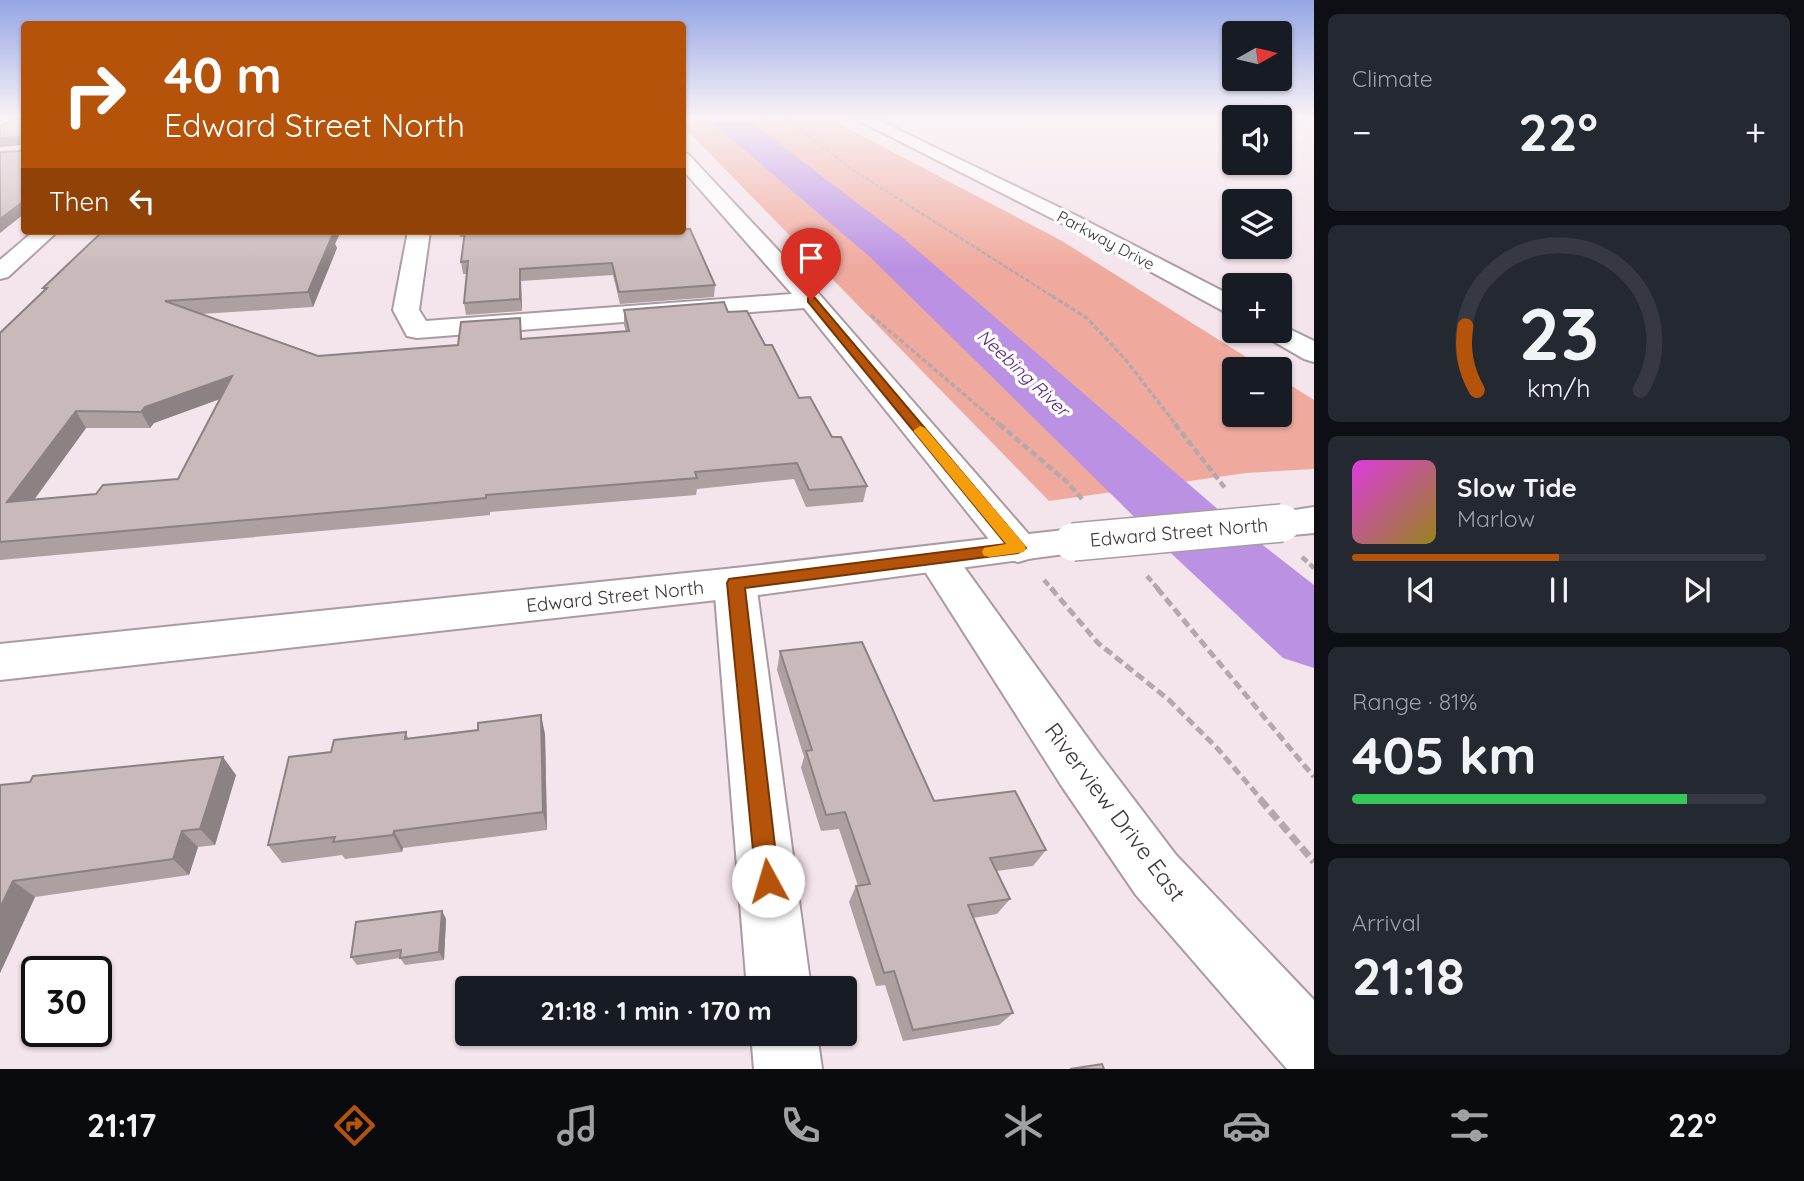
<!DOCTYPE html>
<meta charset="utf-8">
<style>
body{margin:0;font-family:Quicksand,sans-serif;background:#242831;color:#f1f3f6;height:100vh;display:flex;flex-direction:column;font-size:26px;white-space:nowrap}
*{box-sizing:border-box;margin:0}
p{font-size:23px;color:#9ea1a6}
.icon{flex:none;width:38px;height:38px;fill:none;stroke:currentColor;stroke-width:2;stroke-linecap:round;stroke-linejoin:round}
.map{position:relative;flex:1;overflow:hidden}
.drawer{display:flex;flex-direction:column;gap:14px;padding:14px;background:#0d0f14;width:490px}
.drawer>*{flex:none}
.top-card{position:absolute;left:21px;top:21px;width:665px;height:214px;border-radius:7px;box-shadow:0 2px 5px #0004;background:#b45309;color:#fff;overflow:hidden}
.needle{width:46px;rotate:82deg}
.controls{position:absolute;left:1222px;top:21px;display:grid;gap:14px}
.controls a{display:grid;place-items:center;width:70px;height:70px;border-radius:7px;background:#171b24;box-shadow:0 2px 5px #0004;font-size:35px}
.speed{position:absolute;left:21px;top:956px;display:flex;gap:14px;font-size:35px;font-weight:700;text-align:center}
.speed>*{display:grid;place-content:center;width:91px;height:91px;border-radius:50%;background:#171b24;box-shadow:0 2px 5px #0004;line-height:1}
.speed .limit{border:4px solid #111;border-radius:10px;background:#fff;color:#111}
.pin{position:absolute;display:grid;place-items:center;width:60px;height:60px;color:#fff;margin:-72px -30px;border-radius:50% 50% 50% 0;rotate:-45deg;box-shadow:0 0 7px #0007}
.pin .icon{rotate:45deg}
.me{position:absolute;width:77px;margin:-38px;rotate:354deg;stroke-linejoin:round;filter:drop-shadow(0 0 5px #0008)}
.turn{display:flex;align-items:center;gap:24px;height:147px;padding:0 28px;font-size:32px}
.turn .icon{width:91px;height:91px;stroke-width:2.5}
.turn b{display:block;font-size:49px;line-height:60px}
.then{display:flex;align-items:center;height:66px;padding:0 28px;background:#0003;gap:14px;font-size:26px}
.big{font-size:52px;font-weight:700;line-height:1.1}
.drawer .card{flex:1;display:flex;flex-direction:column;justify-content:center;gap:10px;min-width:0;padding:0 24px;border-radius:10px;background:#242831}
.drawer .dial{align-items:center;gap:0}
.dial svg{height:182px;overflow:visible;fill:none;stroke:#363941;stroke-width:7;stroke-linecap:round;text-anchor:middle}
.dial text{fill:#f1f3f6;stroke:none}
.song{display:flex;align-items:center;gap:21px}
.cover{width:84px;height:84px;border-radius:10px;background:linear-gradient(135deg,hsl(300 70% 55%),hsl(50 70% 35%))}
.played{height:7px;border-radius:4px;background:linear-gradient(90deg,#b45309 50%,#363941 50%)}
.keys{display:flex;justify-content:space-around;direction:ltr}
.heat{display:flex;justify-content:space-between;align-items:center;font-size:38px;direction:ltr}
.charge{height:10px;border-radius:5px;background:linear-gradient(90deg,#34c759 81%,#363941 0)}
.trip{position:absolute;left:455px;top:976px;width:402px;height:70px;border-radius:7px;background:#171b24;box-shadow:0 2px 5px #0004;font-weight:700;line-height:70px;text-align:center}
.dock{display:flex;height:112px;justify-content:space-around;align-items:center;background:#090b0e;color:#9ea1a6}
.dock .icon{width:49px;height:49px}
.dock .on{color:#b45309}
.dock b{font-size:32px;color:#f1f3f6}
main{display:flex;flex:1;min-height:0}
.map>svg:first-child{display:block}
.green{fill:#f0aa9d}
.lines{fill:none;stroke-linecap:round;stroke-linejoin:round}
.river{fill:#ba91e3;fill-rule:evenodd}
.street-casing{stroke:#aa9ba2;stroke-width:4}
.secondary-casing{stroke:#aa9ba2;stroke-width:4}
.path-far5{stroke:#b5a8ad;stroke-width:2;stroke-dasharray:3.5 2;stroke-linecap:butt}
.path-far4{stroke:#b5a8ad;stroke-width:2.5;stroke-dasharray:4.5 2;stroke-linecap:butt}
.path-far3{stroke:#b5a8ad;stroke-width:3.5;stroke-dasharray:5 2.5;stroke-linecap:butt}
.path-far2{stroke:#b5a8ad;stroke-width:4.5;stroke-dasharray:7 3.5;stroke-linecap:butt}
.path-far1{stroke:#b5a8ad;stroke-width:5;stroke-dasharray:9 4.5;stroke-linecap:butt}
.path{stroke:#b5a8ad;stroke-width:7;stroke-dasharray:11 5;stroke-linecap:butt}
.street{fill:#fff;fill-rule:evenodd}
.secondary{fill:#fff;fill-rule:evenodd}
.secondary-bridge-casing{stroke:#aa9ba2;stroke-width:40;stroke-linecap:butt}
.secondary-bridge{stroke:#fff;stroke-width:37}
.wall{fill:#ae9fa1;fill-rule:evenodd}
.shaded-wall{fill:#8d8283}
.building{fill:#cab9bb;stroke:#8d8283;stroke-width:2;fill-rule:evenodd}
.route{fill:#b45309;stroke:#753606;stroke-width:2}
.slow{fill:#f59e0b}
.labels{text-anchor:middle;stroke-width:7;stroke-linejoin:round;paint-order:stroke}
.far-street-label{font-size:16px;fill:#3c3538;stroke:#fff}
.far-water-label{font-size:18px;font-style:italic;fill:#582281;stroke:#fff}
.street-label{font-size:19px;fill:#3c3538;stroke:#fff}
.near-street-label{font-size:23px;fill:#3c3538;stroke:#fff}
</style>
<main>
<div class="map">
<svg width="1314" height="1069" viewBox="0 0 1314 1069">
<rect width="100%" height="100%" fill="#f4e4eb"/>
<!-- green -->
<path class="green" d="M682,119h148l232,122 203,128h-31v46h45v-37l35,22v69l-68,4 -197,28 -366,-375z"/>
<g class="lines">
<!-- river -->
<path class="river" d="M712,119h34l156,118 326,281 86,67v83l-31,-10 -109,-102 -304,-299 -154,-131z"/>
<!-- street casing -->
<g class="street-casing">
<g id="street">
<path d="M856,119h20l201,97 157,81v18l-9,-3 -162,-88z"/>
<path d="M682,153l6,1 132,141 212,243 6,10 -6,10 -14,4 -14,-4 -200,-250 -387,30 -10,-2 -14,-26 15,-79h22l-11,79 7,11 366,-27 -110,-125z"/>
<path d="M34,231h24l-50,46 -8,2v-19z"/>
<path d="M1279,324l35,17v21l-10,-3 -38,-22 -4,-6h17z"/>
<path d="M937,545l14,4 146,202 79,104 138,145v69h-27l-151,-174 -75,-110 -144,-226 6,-10z"/>
<path d="M735,568l15,4 6,11 55,406h-64l-33,-406 6,-11z"/>
<path d="M751,1034h66l5,35h-68z"/>
</g>
</g>
<!-- secondary casing -->
<g class="secondary-casing">
<g id="secondary">
<path d="M1314,507v26l-32,3 -13,-4 -6,-9 6,-9z"/>
<path d="M1073,529l14,4 5,9 -5,9 -352,47 -735,82v-36l735,-76z"/>
</g>
</g>
<!-- path-far5 -->
<path class="path-far5" d="M787,119l66,51 44,28"/>
<!-- path-far4 -->
<path class="path-far4" d="M894,196l161,102"/>
<!-- path-far3 -->
<g class="path-far3">
<path d="M1052,296l35,22 38,41 52,67"/>
<path d="M871,315l130,111"/>
</g>
<!-- path-far2 -->
<g class="path-far2">
<path d="M999,424l68,58 16,18"/>
<path d="M1175,424l50,64"/>
<path d="M1302,557l12,11"/>
<path d="M1147,576l12,14"/>
<path d="M1044,580l9,10"/>
</g>
<!-- path-far1 -->
<g class="path-far1">
<path d="M1051,588l47,55 71,57 48,48 45,52"/>
<path d="M1157,588l157,189"/>
</g>
<!-- path -->
<path class="path" d="M1260,799l54,63"/>
<!-- street -->
<use href="#street" class="street"/>
<!-- secondary -->
<use href="#secondary" class="secondary"/>
<!-- secondary-bridge casing -->
<g class="secondary-bridge-casing">
<path id="secondary-bridge" d="M1073,542l209,-19"/>
</g>
<!-- secondary-bridge -->
<use href="#secondary-bridge" class="secondary-bridge"/>
</g>
<!-- wall -->
<g class="wall">
<path d="M103,231h238l-6,13 2,4 -24,59 -112,7 117,42 140,-11 62,-27 2,21 104,-7 -2,-7v-15l104,2 37,33 34,53 33,39 35,49 -4,16 -57,5 -12,-28 -97,10 -1,6 -206,17v3l-102,10 -388,35v-227l44,-42 -1,-3zM220,399l-42,80 -82,15 -62,6 52,-72h64l4,-5z"/>
<path d="M459,231h223l33,54 -1,12 -94,7 -7,-29 -92,6 1,30 -56,4 -2,-12 3,-29h-4l-2,-12 3,-25h-4z"/>
<path d="M780,651l154,150 112,49 -13,16 -36,5 13,28 -13,15 -24,4 40,95 -14,12 -96,16 -18,-56 -9,1 -27,-84 7,-16h2l-19,-57 -18,2 -20,-63 3,-11 -27,-87z"/>
<path d="M406,732l2,6 137,-4 2,96 -144,18 -1,4 -57,7 -3,-4 -60,8 -14,-18 63,-93z"/>
<path d="M236,775l-21,70 -17,2 -9,28 -154,22 -35,76v-188z"/>
<path d="M442,911l4,8 -2,41 -39,5 -5,-7 -43,7 -6,-8z"/>
</g>
<!-- shaded-wall -->
<g class="shaded-wall">
<path d="M21,137l3,8 -24,2v-9z"/>
<path d="M24,201v13l-24,19v-14z"/>
<path d="M331,231h10l-6,13 2,4 -24,59 -5,-15z"/>
<path d="M520,269l1,12 1,30 -2,-12z"/>
<path d="M232,376l7,16 -85,31 -4,5 -9,-16 4,-5z"/>
<path d="M76,411l10,17 -66,91 -13,-17z"/>
<path d="M541,715l4,19 2,96 -4,-18z"/>
<path d="M223,757l13,18 -21,70 -15,-16z"/>
<path d="M182,831l16,16 -9,28 -16,-16z"/>
<path d="M394,831l9,17 -1,4 -9,-17z"/>
<path d="M13,881l22,16 -35,76v-65z"/>
<path d="M442,911l4,8 -2,41 -5,-8z"/>
</g>
<!-- building -->
<g class="building">
<path d="M15,119h9v82l-24,18v-67l20,-1 2,-2 -1,-12 -21,1v-12z"/>
<path d="M682,228l1,1h7l25,56 -96,7 -7,-29 -92,6v30l-56,4 4,-42 -7,1 4,-31h217z"/>
<path d="M103,231h228l-2,3h4l-25,58 -143,9 153,55 140,-11 3,-23 59,-4 1,21 108,-8 -5,-21 100,-8 4,10 19,-1 18,34h7l27,53 11,-1 22,40h9l26,49 -58,4 -12,-27 -102,9 2,6 -211,17v3l-103,10 -383,34v-209l47,-45h-4zM232,376l-54,103 -75,6 -7,9 -89,8 69,-91 65,1 4,-5z"/>
<path d="M862,642l72,159 81,-10 31,59 -56,8 20,41 -42,6 45,108 -100,17 -19,-59 -10,2 -28,-87 14,-2 -25,-72 -19,3 -20,-64 6,-1 -32,-99z"/>
<path d="M541,715l2,97 -149,19 -1,4 -60,7 2,-5 -67,8 21,-88 42,-5 3,-12 72,-8 -1,7 73,-9v-7z"/>
<path d="M223,757l-23,72 -18,2 -9,28 -160,22 -13,27v-123l30,-3 3,-6z"/>
<path d="M442,911l-3,41 -39,6 1,-8 -50,7 5,-35z"/>
<path d="M1102,1064l2,5h-34z"/>
</g>
<!-- sky -->
<linearGradient id="sky" x2="0" y2="1"><stop stop-color="#95a6e6"/><stop offset="0.44" stop-color="#faf3f6"/><stop offset="1" stop-color="#faf3f6" stop-opacity="0"/></linearGradient>
<rect width="1314" height="268" fill="url(#sky)"/>
<!-- route -->
<path class="route" d="M808,298h7l211,250 -8,5 -273,35 34,293 -3,8 -8,4 -9,-4 -3,-8 -29,-298 2,-4 277,-35 -198,-242z"/>
<!-- slow -->
<path class="slow" d="M920,426l5,2 99,116 2,4 -2,4 -34,5 -6,-1 -2,-4 2,-4 22,-4 -91,-111 -2,-2z"/>
<g class="labels">
<!-- far-street labels -->
<g class="far-street-label">
<text transform="translate(1106 240) rotate(28)" y="6">Parkway Drive</text>
</g>
<!-- far-water labels -->
<g class="far-water-label">
<text transform="translate(1023 373) rotate(43)" y="6">Neebing River</text>
</g>
<!-- street labels -->
<g class="street-label">
<text transform="translate(1179 532) rotate(-5)" y="7">Edward Street North</text>
<text transform="translate(615 596) rotate(-6)" y="7">Edward Street North</text>
</g>
<!-- near-street labels -->
<g class="near-street-label">
<text transform="translate(1115 812) rotate(53)" y="8">Riverview Drive East</text>
</g>
</g>
</svg>
<div class="controls">
<a><svg class="needle" viewBox="-14 -14 28 28"><path d="M0-13l5 13h-10z" fill="#e53935"/><path d="M0 13l5-13h-10z" fill="#9ea1a6"/></svg></a>
<a><svg class="icon" aria-label="sound" viewBox="0 0 24 24"><path d="M4 9h4l5-4v14l-5-4H4zM17 9q2 3 0 6"/></svg></a>
<a><svg class="icon" aria-label="layers" viewBox="0 0 24 24"><path d="M12 4l9 5-9 5-9-5zM3 14l9 5 9-5"/></svg></a>
<a>+</a>
<a>−</a>
</div>
<div class="speed"><div class="limit">30</div></div>
<div class="pin" style="left:811px;top:300px;background:#d93025"><svg class="icon" aria-label="arrive" viewBox="0 0 24 24"><path d="M6 21V4h12l-3 4 3 4H6"/></svg></div>
<svg class="me" style="left:768px;top:881px" viewBox="-20 -20 40 40"><circle r="19" fill="#fff"/><path d="M0-13L10 11 0 6-10 11z" fill="#b45309"/></svg>
<div class="trip">21:18 · 1 min · 170 m</div>
<div class="top-card">
<div class="turn"><svg class="icon" aria-label="right" viewBox="0 0 24 24"><path d="M7 20v-9h11M14 6l5 5-5 5"/></svg><div><b>40 m</b>Edward Street North</div></div>
<div class="then">Then<svg class="icon" aria-label="left" viewBox="0 0 24 24"><path d="M17 20v-9H6M10 6l-5 5 5 5"/></svg></div>
</div>
</div>
<section class="drawer">
<div class="card"><p>Climate</p>
<div class="heat"><a>−</a><b class="big">22°</b><a>+</a></div>
</div>
<div class="card dial"><svg viewBox="0 0 100 80">
<path d="M14 69A42 42 0 1 1 86 69"/>
<path d="M14 69A42 42 0 0 1 9 41" stroke="#b45309"/>
<text x="50" y="56" font-size="32" font-weight="700">23</text>
<text x="50" y="72" font-size="11">km/h</text>
</svg></div>
<div class="card">
<div class="song"><i class="cover"></i><div><b>Slow Tide</b><p>Marlow</p></div></div>
<div class="played"></div>
<div class="keys"><svg class="icon" aria-label="previous" viewBox="0 0 24 24"><path d="M18 5L8 12l10 7zM5 5v14"/></svg><svg class="icon" aria-label="pause" viewBox="0 0 24 24"><path d="M8 5v14M16 5v14"/></svg><svg class="icon" aria-label="next" viewBox="0 0 24 24"><path d="M6 5l10 7-10 7zM19 5v14"/></svg></div>
</div>
<div class="card"><p>Range · 81%</p><b class="big">405 km</b><div class="charge"></div></div>
<div class="card"><p>Arrival</p><b class="big">21:18</b></div>
</section>
</main>
<nav class="dock">
<b>21:17</b>
<svg class="icon on" aria-label="directions" viewBox="0 0 24 24"><path d="M12 3l9 9-9 9-9-9zM9 14v-3h6M13 9l2 2-2 2"/></svg>
<svg class="icon" aria-label="music" viewBox="0 0 24 24"><path d="M9 18V5l10-2v13"/><circle cx="6" cy="18" r="3"/><circle cx="16" cy="16" r="3"/></svg>
<svg class="icon" aria-label="phone" viewBox="0 0 24 24"><path d="M5 4h4l2 5-3 2q2 4 5 5l2-3 5 2v4C11 20 4 13 5 4z"/></svg>
<svg class="icon" aria-label="climate" viewBox="0 0 24 24"><path d="M12 3v18M4 7l16 10M4 17L20 7"/></svg>
<svg class="icon" aria-label="car" viewBox="0 0 24 24"><path d="M5 17H2v-5l4-1 3-4h7l3 4 3 1v5h-3M9 17h6M6 11h13"/><circle cx="7" cy="17" r="2"/><circle cx="17" cy="17" r="2"/></svg>
<svg class="icon" aria-label="filters" viewBox="0 0 24 24"><path d="M4 7h16M4 17h16"/><circle cx="9" cy="7" r="2"/><circle cx="15" cy="17" r="2"/></svg>
<b>22°</b>
</nav>
